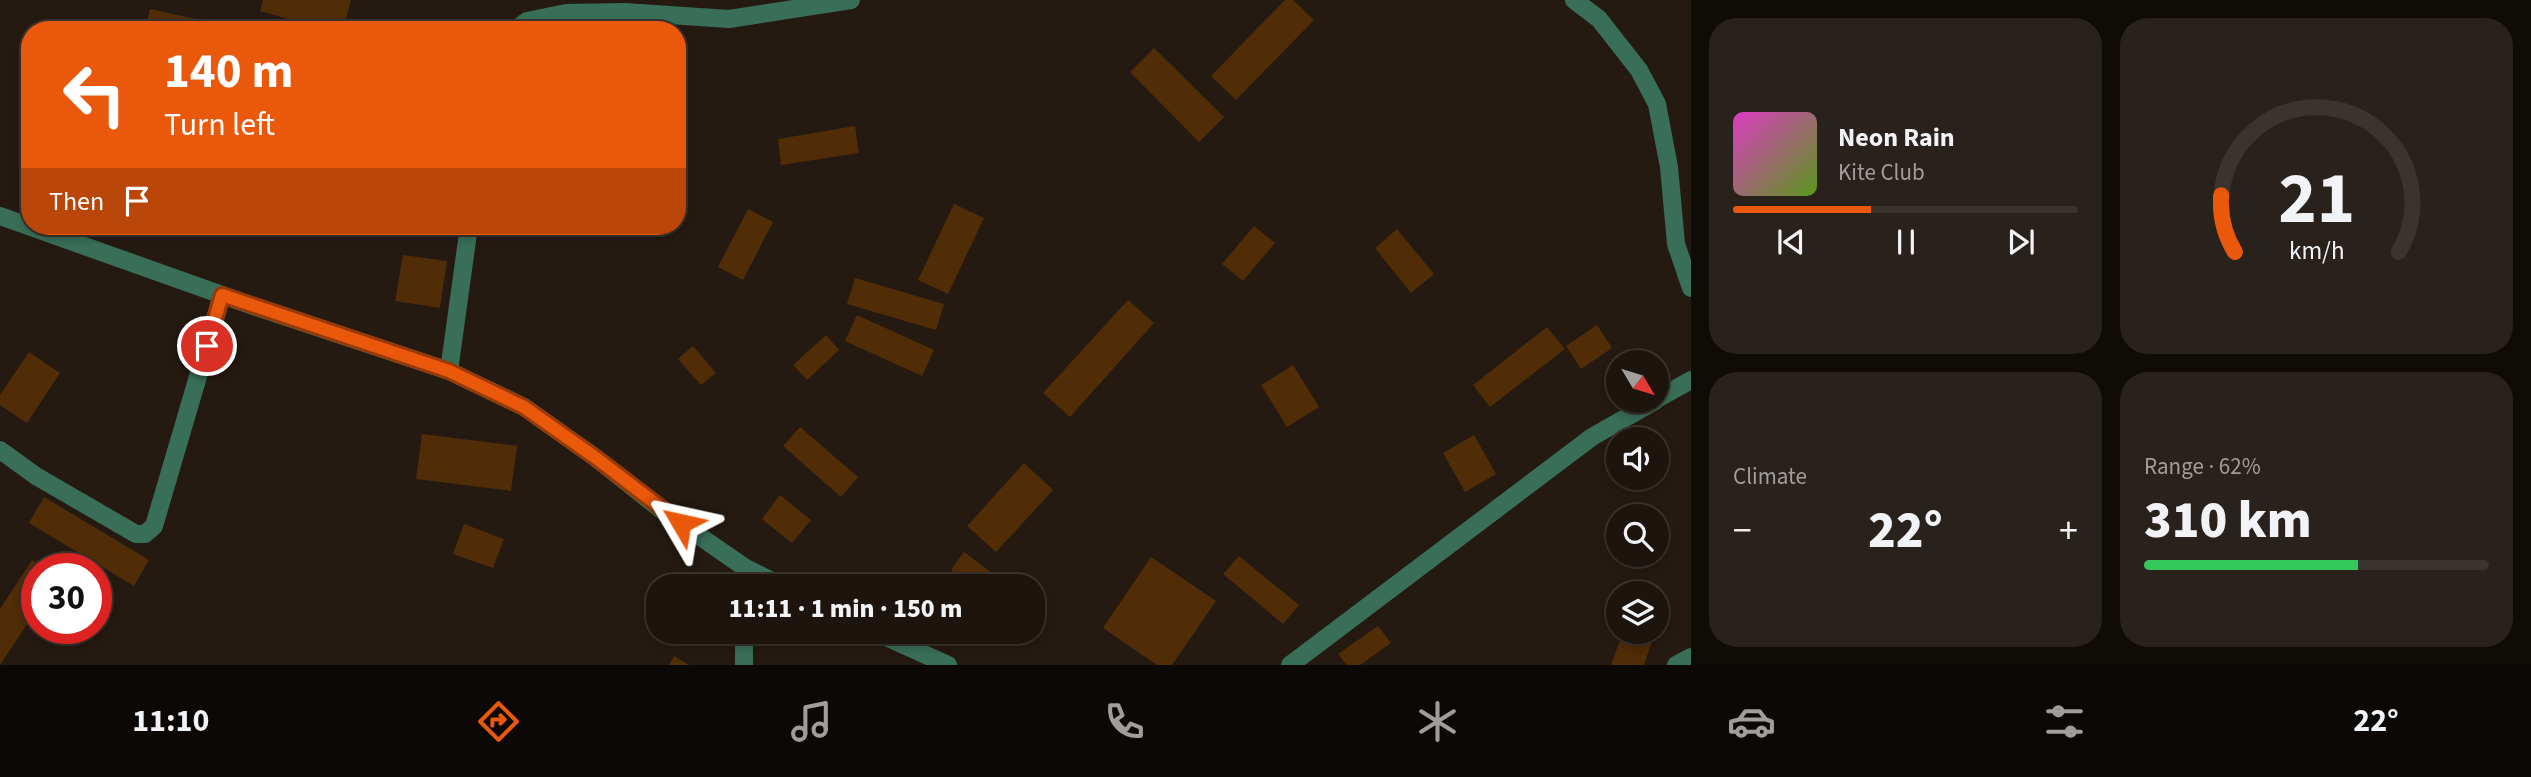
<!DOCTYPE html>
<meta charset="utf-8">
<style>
body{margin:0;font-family:"Source Sans 3",sans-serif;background:#29211b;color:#f1f3f6;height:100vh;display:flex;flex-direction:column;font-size:26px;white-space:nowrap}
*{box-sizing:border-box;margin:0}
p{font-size:23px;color:#a09e9d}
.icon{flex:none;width:38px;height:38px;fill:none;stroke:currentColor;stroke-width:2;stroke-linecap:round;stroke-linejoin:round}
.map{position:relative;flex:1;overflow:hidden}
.side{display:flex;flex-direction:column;gap:18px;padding:18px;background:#0f0b07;width:840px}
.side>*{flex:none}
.guide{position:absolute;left:21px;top:21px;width:665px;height:214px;border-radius:28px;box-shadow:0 4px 10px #0003,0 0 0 2px #3a332e;background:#ea580c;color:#fff;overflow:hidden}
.needle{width:46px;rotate:128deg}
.buttons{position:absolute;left:1606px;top:350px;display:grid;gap:14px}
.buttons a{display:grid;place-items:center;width:63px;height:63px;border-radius:50%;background:#1c140d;box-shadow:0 4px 10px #0003,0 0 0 2px #3a332e;font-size:35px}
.speed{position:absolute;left:21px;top:553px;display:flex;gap:14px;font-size:35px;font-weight:700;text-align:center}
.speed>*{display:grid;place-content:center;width:91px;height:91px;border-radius:50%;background:#1c140d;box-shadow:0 4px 10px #0003,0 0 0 2px #3a332e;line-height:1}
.speed .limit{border:10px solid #d22;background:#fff;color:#111}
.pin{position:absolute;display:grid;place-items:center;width:60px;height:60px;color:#fff;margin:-30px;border:4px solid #fff;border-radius:50%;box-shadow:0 2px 7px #0007}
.me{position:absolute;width:77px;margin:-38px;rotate:306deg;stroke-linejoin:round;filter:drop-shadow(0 0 5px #0008)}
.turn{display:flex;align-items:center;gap:24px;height:147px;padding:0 28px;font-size:32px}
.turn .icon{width:91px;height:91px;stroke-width:2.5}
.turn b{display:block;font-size:49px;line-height:60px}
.then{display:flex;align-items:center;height:66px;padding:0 28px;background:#0003;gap:14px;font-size:26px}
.big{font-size:52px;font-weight:800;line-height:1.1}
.side .card{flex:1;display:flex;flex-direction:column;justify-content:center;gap:10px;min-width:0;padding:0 24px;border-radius:28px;background:#29211b}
.side .dial{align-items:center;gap:0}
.dial svg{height:182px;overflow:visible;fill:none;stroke:#3a332e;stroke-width:7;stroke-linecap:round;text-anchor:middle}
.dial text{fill:#f1f3f6;stroke:none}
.song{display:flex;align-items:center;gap:21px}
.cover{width:84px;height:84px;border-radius:10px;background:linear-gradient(135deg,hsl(310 70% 55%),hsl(90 70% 35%))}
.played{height:7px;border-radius:4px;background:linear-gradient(90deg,#ea580c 40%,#3a332e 40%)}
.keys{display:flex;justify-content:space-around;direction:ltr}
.heat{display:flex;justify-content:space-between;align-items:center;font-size:38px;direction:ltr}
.charge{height:10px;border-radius:5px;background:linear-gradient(90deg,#34c759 62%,#3a332e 0)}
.side .tiles{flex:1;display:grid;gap:18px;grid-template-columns:repeat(2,1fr)}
.trip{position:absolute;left:646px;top:574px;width:399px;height:70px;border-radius:28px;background:#1c140d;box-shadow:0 4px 10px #0003,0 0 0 2px #3a332e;font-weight:800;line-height:70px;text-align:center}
.menu{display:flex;height:112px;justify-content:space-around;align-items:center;background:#0b0805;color:#a09e9d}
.menu .icon{width:49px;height:49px}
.menu .selected{color:#ea580c}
.menu b{font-size:32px;color:#f1f3f6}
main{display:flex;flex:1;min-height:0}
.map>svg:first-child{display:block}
.building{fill:#502c07}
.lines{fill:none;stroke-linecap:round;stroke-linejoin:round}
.street{stroke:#396e58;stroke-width:18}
.route-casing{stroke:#983908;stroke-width:18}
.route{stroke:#ea580c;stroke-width:12}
</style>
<main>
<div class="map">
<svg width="1691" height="665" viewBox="0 0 1691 665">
<rect width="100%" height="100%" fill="#251a11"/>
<!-- building -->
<g class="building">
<path d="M263,0h88l-8,30h-16l-67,-19z"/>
<path d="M1285,0h8l21,20 -78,80 -25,-24z"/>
<path d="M150,9l55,12 -2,9h-58z"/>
<path d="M1154,48l70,69 -25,25 -69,-70z"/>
<path d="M855,126l4,27 -78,12 -3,-26z"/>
<path d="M954,204l30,14 -36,76 -30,-14z"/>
<path d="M748,209l25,13 -30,58 -25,-13z"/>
<path d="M1254,226l21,17 -32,38 -21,-17z"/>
<path d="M1397,229l37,45 -23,19 -36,-45z"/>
<path d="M403,255l44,6 -7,47 -45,-7z"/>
<path d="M855,278l89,26 -8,26 -89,-26z"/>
<path d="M1128,300l26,23 -84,94 -27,-24z"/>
<path d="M857,315l77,35 -12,26 -77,-35z"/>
<path d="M1597,325l15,23 -31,21 -15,-23z"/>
<path d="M1547,327l18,22 -75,58 -17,-22z"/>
<path d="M826,335l13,15 -32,30 -14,-15z"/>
<path d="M693,346l23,27 -15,12 -23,-26z"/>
<path d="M29,352l31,21 -33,50 -27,-18v-10z"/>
<path d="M1293,365l26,42 -32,20 -26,-42z"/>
<path d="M800,427l58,50 -17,20 -58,-51z"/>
<path d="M422,434l95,12 -6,45 -95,-12z"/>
<path d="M1474,435l22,39 -31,18 -22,-39z"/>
<path d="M1024,463l29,27 -57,62 -29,-26z"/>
<path d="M780,495l31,25 -19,23 -30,-24z"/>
<path d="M44,497l105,63 -15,26 -105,-63z"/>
<path d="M464,524l40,15 -11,29 -40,-14z"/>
<path d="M964,552l45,34h-37l-21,-16z"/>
<path d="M1239,556l60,49 -16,19 -60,-50z"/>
<path d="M1151,557l65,44 -44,64h-15l-54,-37z"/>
<path d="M32,560l13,9h-8v40l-37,56v-56z"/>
<path d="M1378,626l13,17 -31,22h-13l-9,-11z"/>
<path d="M1623,632h32l-11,33h-33z"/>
<path d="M674,656l15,9h-20z"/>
</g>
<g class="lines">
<!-- street -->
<g class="street">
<path d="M1574,0l25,19 40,51 18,34 12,63 7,77 15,44"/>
<path d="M515,30l12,-9 39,-8 59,-1 104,7 122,-19"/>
<path d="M0,216l256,91 193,64 75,36 72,51 63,50 85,59 38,19"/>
<path d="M449,371l20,-145"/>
<path d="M1657,399l34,-19"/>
<path d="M0,450l36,26 100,58h9l9,-8 68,-231"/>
<path d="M744,567v19"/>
<path d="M744,632v33"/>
<path d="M875,632l73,33"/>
<path d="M1290,665l302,-228 63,-36"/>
<path d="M1676,665l15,-8"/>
</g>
</g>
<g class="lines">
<!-- route casing -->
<g class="route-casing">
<path id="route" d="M207,346l15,-51 227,76 75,36 72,51 85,65"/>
</g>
<!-- route -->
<use href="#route" class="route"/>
</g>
</svg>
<div class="buttons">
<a><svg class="needle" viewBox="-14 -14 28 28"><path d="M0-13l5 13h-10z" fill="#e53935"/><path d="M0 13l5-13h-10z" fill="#a09e9d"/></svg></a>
<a><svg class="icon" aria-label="sound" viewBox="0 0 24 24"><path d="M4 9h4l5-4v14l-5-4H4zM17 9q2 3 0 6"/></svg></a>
<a><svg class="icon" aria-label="search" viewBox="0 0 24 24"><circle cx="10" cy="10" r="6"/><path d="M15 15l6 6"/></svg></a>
<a><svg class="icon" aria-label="layers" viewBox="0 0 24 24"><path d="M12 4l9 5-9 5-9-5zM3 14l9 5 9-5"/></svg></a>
</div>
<div class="speed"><div class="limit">30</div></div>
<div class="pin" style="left:207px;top:346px;background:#d93025"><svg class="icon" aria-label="arrive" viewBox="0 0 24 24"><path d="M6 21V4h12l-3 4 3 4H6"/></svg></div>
<svg class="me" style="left:681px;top:523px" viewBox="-20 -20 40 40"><path d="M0-17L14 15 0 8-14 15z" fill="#ea580c" stroke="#fff" stroke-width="4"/></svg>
<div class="trip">11:11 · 1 min · 150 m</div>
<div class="guide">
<div class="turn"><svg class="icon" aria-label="left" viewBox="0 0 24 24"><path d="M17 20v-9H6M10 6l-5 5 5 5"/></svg><div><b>140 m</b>Turn left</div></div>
<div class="then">Then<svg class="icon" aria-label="arrive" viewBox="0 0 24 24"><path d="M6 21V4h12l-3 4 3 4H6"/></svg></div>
</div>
</div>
<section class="side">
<div class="tiles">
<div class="card">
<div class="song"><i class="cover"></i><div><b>Neon Rain</b><p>Kite Club</p></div></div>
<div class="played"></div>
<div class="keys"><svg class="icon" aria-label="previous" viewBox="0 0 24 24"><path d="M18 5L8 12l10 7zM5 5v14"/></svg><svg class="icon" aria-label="pause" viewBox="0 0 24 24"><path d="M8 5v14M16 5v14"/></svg><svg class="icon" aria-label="next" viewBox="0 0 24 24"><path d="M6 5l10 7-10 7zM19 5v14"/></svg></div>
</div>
<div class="card dial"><svg viewBox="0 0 100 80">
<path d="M14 69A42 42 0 1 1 86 69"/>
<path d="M14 69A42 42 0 0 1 8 44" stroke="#ea580c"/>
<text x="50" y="56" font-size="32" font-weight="700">21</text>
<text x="50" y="72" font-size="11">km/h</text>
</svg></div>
<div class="card"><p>Climate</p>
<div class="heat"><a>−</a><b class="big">22°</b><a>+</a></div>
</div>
<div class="card"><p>Range · 62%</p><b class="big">310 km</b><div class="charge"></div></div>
</div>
</section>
</main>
<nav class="menu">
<b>11:10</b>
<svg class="icon selected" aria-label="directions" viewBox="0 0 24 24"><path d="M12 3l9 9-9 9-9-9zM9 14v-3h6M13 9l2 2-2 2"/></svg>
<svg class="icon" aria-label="music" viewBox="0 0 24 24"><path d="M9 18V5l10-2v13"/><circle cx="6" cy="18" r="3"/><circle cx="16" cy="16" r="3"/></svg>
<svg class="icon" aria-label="phone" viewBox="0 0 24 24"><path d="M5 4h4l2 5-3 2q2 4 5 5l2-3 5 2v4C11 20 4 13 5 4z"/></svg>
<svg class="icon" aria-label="climate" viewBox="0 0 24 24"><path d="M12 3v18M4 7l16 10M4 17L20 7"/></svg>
<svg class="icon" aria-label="car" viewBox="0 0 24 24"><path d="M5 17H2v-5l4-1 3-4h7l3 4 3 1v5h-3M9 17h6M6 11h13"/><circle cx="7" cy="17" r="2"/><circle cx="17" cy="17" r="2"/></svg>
<svg class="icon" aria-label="filters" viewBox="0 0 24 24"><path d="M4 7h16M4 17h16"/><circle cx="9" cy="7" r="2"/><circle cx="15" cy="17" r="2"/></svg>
<b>22°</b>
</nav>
